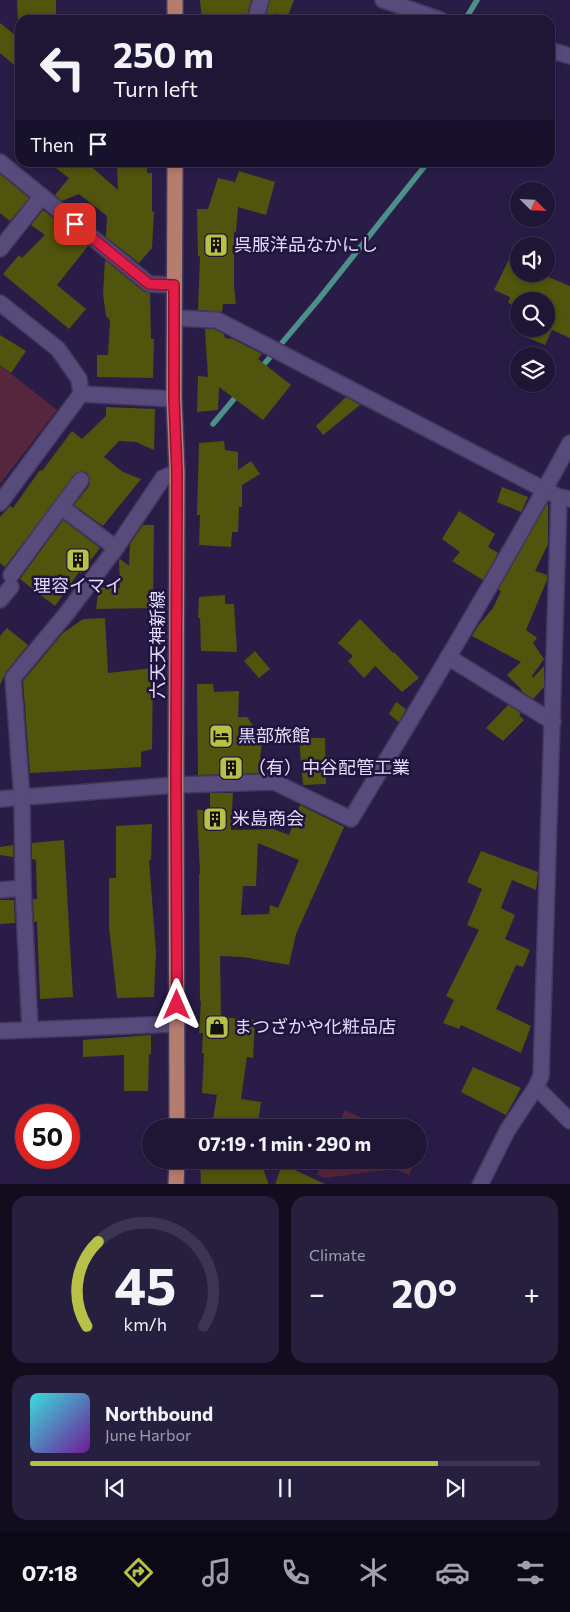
<!DOCTYPE html>
<meta charset="utf-8">
<style>
body{margin:0;font-family:Commissioner,"Noto Sans JP",sans-serif;background:#271f3e;color:#f1f3f6;height:100vh;display:flex;flex-direction:column;font-size:19px;white-space:nowrap}
*{box-sizing:border-box;margin:0}
p{font-size:16px;color:#a19fad}
.icon{flex:none;width:28px;height:28px;fill:none;stroke:currentColor;stroke-width:2;stroke-linecap:round;stroke-linejoin:round}
.map{position:relative;height:1184px;overflow:hidden}
.drawer{display:flex;flex-direction:column;gap:12px;padding:12px;background:#110c1e;flex:1}
.drawer>*{flex:none}
.hud{position:absolute;left:15px;top:15px;width:540px;height:152px;border-radius:15px;box-shadow:0 2px 8px #0003,0 0 0 1px #3c3551;background:#1f1636;color:#f1f3f6;overflow:hidden}
.needle{width:32px;rotate:114deg}
.fabs{position:absolute;left:510px;top:182px;display:grid;gap:10px}
.fabs a{display:grid;place-items:center;width:45px;height:45px;border-radius:50%;background:#1f1636;box-shadow:0 2px 8px #0003,0 0 0 1px #3c3551;font-size:25px}
.speed{position:absolute;left:15px;top:1104px;display:flex;gap:10px;font-size:25px;font-weight:700;text-align:center}
.speed>*{display:grid;place-content:center;width:65px;height:65px;border-radius:50%;background:#1f1636;box-shadow:0 2px 8px #0003,0 0 0 1px #3c3551;line-height:1}
.speed .limit{border:8px solid #d22;background:#fff;color:#111}
.pin{position:absolute;display:grid;place-items:center;width:42px;height:42px;color:#fff;margin:-21px;border-radius:10px;box-shadow:0 2px 8px #0006}
.me{position:absolute;width:55px;margin:-28px;rotate:0deg;stroke-linejoin:round;filter:drop-shadow(0 0 4px #0008)}
.turn{display:flex;align-items:center;gap:18px;height:105px;padding:0 15px;font-size:22px}
.turn .icon{width:65px;height:65px;stroke-width:2.5}
.turn b{display:block;font-size:35px;line-height:42px}
.then{display:flex;align-items:center;height:48px;padding:0 15px;background:#0003;gap:10px;font-size:19px}
.big{font-size:38px;font-weight:700;line-height:1.1}
.drawer .card{flex:1;display:flex;flex-direction:column;justify-content:center;gap:8px;min-width:0;padding:0 18px;border-radius:15px;background:#271f3e}
.drawer .dial{align-items:center;gap:0}
.dial svg{height:130px;overflow:visible;fill:none;stroke:#3c3551;stroke-width:7;stroke-linecap:round;text-anchor:middle}
.dial text{fill:#f1f3f6;stroke:none}
.song{display:flex;align-items:center;gap:15px}
.cover{width:60px;height:60px;border-radius:8px;background:linear-gradient(135deg,hsl(180 70% 55%),hsl(280 70% 35%))}
.played{height:5px;border-radius:2px;background:linear-gradient(90deg,#b8c147 80%,#3c3551 80%)}
.keys{display:flex;justify-content:space-around;direction:ltr}
.heat{display:flex;justify-content:space-between;align-items:center;font-size:28px;direction:ltr}
.drawer .tiles{flex:1;display:grid;gap:12px;grid-template-columns:1fr 1fr}
.card:last-child{grid-column:span 2}
.trip{position:absolute;left:142px;top:1119px;width:285px;height:50px;border-radius:25px;background:#1f1636;box-shadow:0 2px 8px #0003,0 0 0 1px #3c3551;font-weight:700;line-height:50px;text-align:center}
.dock{display:flex;height:80px;justify-content:space-around;align-items:center;background:#0c0916;color:#a19fad}
.dock .icon{width:35px;height:35px}
.dock .current{color:#b8c147}
.dock b{font-size:22px;color:#f1f3f6}
.map>svg:first-child{display:block}
.green{fill:#56263c}
.lines{fill:none;stroke-linecap:round;stroke-linejoin:round}
.stream{stroke:#4d908a;stroke-width:5.5}
.building{fill:#50540d;fill-rule:evenodd}
.minor-casing{stroke:#44385e;stroke-width:18}
.major-casing{stroke:#44385e;stroke-width:18}
.minor{stroke:#564b7b;stroke-width:15}
.major{stroke:#b57d6d;stroke-width:15}
.route-casing{stroke:#92132f;stroke-width:12}
.route{stroke:#e11d48;stroke-width:9}
.labels{text-anchor:middle;stroke-width:5;stroke-linejoin:round;paint-order:stroke}
.poi-label{font-size:18px;fill:#e0dcf8;stroke:#20133d;text-anchor:start}
.street-label{font-size:18px;fill:#e0dcf8;stroke:#20133d}
</style>
<div class="map">
<svg width="570" height="1185" viewBox="0 0 570 1185">
<rect width="100%" height="100%" fill="#291d48"/>
<!-- green -->
<g class="green">
<path d="M0,365l57,45 -57,74z"/>
<path d="M345,1110l35,17h-42z"/>
<path d="M324,1160h91l-6,15 -15,-6 -70,9 -7,-4z"/>
</g>
<g class="lines">
<!-- stream -->
<g class="stream">
<path d="M465,20l12,-20"/>
<path d="M260,369l59,-70 109,-137"/>
<path d="M213,424l26,-31"/>
</g>
</g>
<!-- building -->
<g class="building">
<path d="M17,0h39v20h-38z"/>
<path d="M200,0h51l-5,20h-44z"/>
<path d="M270,0h24l-7,18 -13,-5 -2,7h-7z"/>
<path d="M0,23l20,16v31l-20,-17z"/>
<path d="M48,162h38l32,28 -1,-28h30v11h5v38l2,1 -2,36 -13,15 -33,-26 1,-21 -28,-22 -17,7 -7,-6 14,-17z"/>
<path d="M239,171l36,11 -9,33 -28,-8 -2,25h-2v54l2,18h-13l-1,8 -24,-2 2,-54h-2l-1,-47h11l10,-31 17,4z"/>
<path d="M0,174l29,24 -19,23 -10,-8z"/>
<path d="M43,210l45,36 -31,39 29,24 -17,20 -66,-55 16,-19 3,3 23,-23 -14,-10z"/>
<path d="M519,239v35h22l29,12v52l-18,-8 -7,15 -21,-9 3,-7h19v-28h-27v6l-11,-4 2,-6 -16,-7z"/>
<path d="M105,260l38,31 7,2 1,46h3l-1,39 -56,-1v-22h11l2,-35 -4,-4 -3,-22z"/>
<path d="M205,329h9l10,5 1,4 8,1 29,15 -4,5 33,26 -28,35 -44,-33 -1,23 -21,2 1,-36 10,1z"/>
<path d="M0,335l26,16 -15,22 -11,-8z"/>
<path d="M346,397l14,8 -37,30 -7,-9z"/>
<path d="M106,407l49,2 -1,41 -18,-8 -17,-1 -15,16 19,15 18,7 -38,47 -29,-21 15,-19 1,-5 -1,-5 -3,-4h-9l-72,95 -5,-4v-46l10,-11 3,2 27,-38 2,1 30,-40 10,8 24,-23z"/>
<path d="M224,441l1,9 13,2v18l13,-9 9,13 -18,11v22h-3l-1,25h-6l-1,15 -32,-2 1,-30h-3l2,-72z"/>
<path d="M502,487l26,10 -7,15 -24,-10z"/>
<path d="M548,502v42l-13,27 12,4v5l-21,50 11,8 -4,5 11,16 -12,17 1,2 11,-12v21l-11,12 -12,-8 1,-1 -15,-15 14,-13 -49,-26 6,-10 15,-18 8,-17 -3,-1z"/>
<path d="M459,511l36,23 -7,13 10,6 -15,27 -31,-19 8,-9 -18,-13z"/>
<path d="M63,520l37,28 -19,25 -2,-1 -24,34 -35,-27z"/>
<path d="M143,525h11l-1,83 -57,1 3,-22 21,1 -1,-28 1,-1 9,7 1,-22z"/>
<path d="M225,595v9h9l3,48 -36,-1 -1,-33h-2l1,-21z"/>
<path d="M105,618l3,55 45,-5 -1,81 -11,3v15l-111,6 -7,-92 40,-48 20,-14z"/>
<path d="M360,619l33,34 1,-1 25,26 -17,14 -27,-26 -11,12 -16,-17 5,-5 -15,-13z"/>
<path d="M7,628l21,17 -22,27 -6,13v-49z"/>
<path d="M255,651l15,18 -11,9 -15,-17z"/>
<path d="M197,684h16l1,8 25,-1 -1,26h9l11,16 4,10 -2,15 4,1 -1,14 -65,2z"/>
<path d="M396,702l10,7 -7,13 -10,-8z"/>
<path d="M508,705l13,8 -2,2 5,5 -21,21 -17,-13z"/>
<path d="M299,738h26l1,46 -23,1z"/>
<path d="M210,793h23l-2,37 42,-1 16,6 11,-30 44,22 -48,107 -7,31 -46,-8 -23,-1 1,61 34,3 -2,38 -6,-1 -6,42 20,3 -3,21 -45,-4 4,-24 -15,-2 2,-40h-2l1,-20h-4l2,-32h-1l-1,-110v-17h1l-3,-64h13zM258,843l41,17 -21,48 -8,-3 -1,9 -28,1 2,-29h13z"/>
<path d="M152,824l-1,36h-2l7,92 -2,45 -37,1 -8,-71v-49h7v-52z"/>
<path d="M64,840l9,157 -33,2 -3,-78 -3,1 -1,-23h4l-1,-39 -4,-1v-16z"/>
<path d="M13,845v12l-13,-2v-8z"/>
<path d="M481,851l57,21 -2,18 -24,-10 -11,28 14,7 -10,24 25,11 -7,17 -7,-2 -20,44 35,17 -10,27 -60,-28 -2,4 -16,-6 11,-23 -8,-4 33,-66 -12,-5 15,-36 -15,-7z"/>
<path d="M0,900h14l1,23 -15,1z"/>
<path d="M151,1035v19h-2l-1,37h-24v-36l-41,2v-17z"/>
<path d="M473,1067l48,21 -15,27 -45,-23z"/>
<path d="M200,1160h60l9,25h-68z"/>
<path d="M282,1164l45,21h-52z"/>
</g>
<g class="lines">
<!-- minor casing -->
<g class="minor-casing">
<g id="minor">
<path d="M383,0l58,20"/>
<path d="M255,20l6,-20"/>
<path d="M550,50l20,6"/>
<path d="M0,162l149,122 25,1"/>
<path d="M0,249l42,-53"/>
<path d="M0,303l58,46 21,30 2,15"/>
<path d="M175,318l42,2 328,170 14,7 11,2"/>
<path d="M81,480l-20,27 55,41"/>
<path d="M0,503l81,-109 93,5"/>
<path d="M11,575l50,-68"/>
<path d="M0,600l11,-13"/>
<path d="M448,657l105,65"/>
<path d="M0,799l176,-14 98,-3 77,37c75,-124 150,-248 219,-376"/>
<path d="M0,890l23,-2"/>
<path d="M30,1029l-7,-141 -1,-90 -9,-120 54,-65 49,-65 47,-70 14,-6"/>
<path d="M0,1031l177,-7"/>
<path d="M536,1087l34,34"/>
<path d="M480,1185l27,-54 29,-44 5,-11 18,-579"/>
</g>
</g>
<!-- major casing -->
<g class="major-casing">
<g id="major">
<path d="M175,20v-20"/>
<path d="M175,162l-1,237 3,73 -1,313 1,343"/>
<path d="M176,1185l1,-25"/>
</g>
</g>
<!-- minor -->
<use href="#minor" class="minor"/>
<!-- major -->
<use href="#major" class="major"/>
</g>
<g class="lines">
<!-- route casing -->
<g class="route-casing">
<path id="route" d="M75,224l74,60 25,1v114l3,73 -1,313 1,220"/>
</g>
<!-- route -->
<use href="#route" class="route"/>
</g>
<!-- icons -->
<defs>
<g id="building-square" transform="scale(1.25)"><rect x="-9" y="-9" width="18" height="18" rx="4" fill="#b8c147" stroke="#20133d"/><path d="M-4-6H4V6H1V3H-1V6H-4ZM-2.5-4.3h1.7v1.8h-1.7ZM.8-4.3h1.7v1.8H.8ZM-2.5-1h1.7V.8h-1.7ZM.8-1h1.7V.8H.8Z" fill="#111"/></g>
<g id="hotel-square" transform="scale(1.25)"><rect x="-9" y="-9" width="18" height="18" rx="4" fill="#b8c147" stroke="#20133d"/><path d="M-6-4.5h1.5V1H6V5H4.5V3h-9V5H-6ZM-4 0a1.8 1.8 0 1 1 3.6 0ZM.5 0V-2.5h3Q6-2.5 6 0Z" fill="#111"/></g>
<g id="shop-square" transform="scale(1.25)"><rect x="-9" y="-9" width="18" height="18" rx="4" fill="#b8c147" stroke="#20133d"/><path d="M-5-2.5h2.3a2.7 3.5 0 0 1 5.4 0H5L5.5 6h-11ZM-1.5-2.5h3a1.5 2.3 0 0 0-3 0Z" fill="#111"/></g>
</defs>
<g fill-rule="evenodd">
<use href="#building-square" x="216" y="245"/>
<use href="#building-square" x="78" y="560"/>
<use href="#hotel-square" x="221" y="736"/>
<use href="#building-square" x="231" y="768"/>
<use href="#building-square" x="215" y="819"/>
<use href="#shop-square" x="217" y="1027"/>
</g>
<g class="labels">
<!-- poi labels -->
<g class="poi-label">
<text x="234" y="251">呉服洋品なかにし</text>
<text x="78" y="592" text-anchor="middle">理容イマイ</text>
<text x="238" y="742">黒部旅館</text>
<text x="248" y="774">（有）中谷配管工業</text>
<text x="232" y="825">米島商会</text>
<text x="234" y="1033">まつざかや化粧品店</text>
</g>
<!-- street labels -->
<g class="street-label">
<text transform="translate(158 645) rotate(-90)" y="6">六天天神新線</text>
</g>
</g>
</svg>
<div class="fabs">
<a><svg class="needle" viewBox="-14 -14 28 28"><path d="M0-13l5 13h-10z" fill="#e53935"/><path d="M0 13l5-13h-10z" fill="#a19fad"/></svg></a>
<a><svg class="icon" aria-label="sound" viewBox="0 0 24 24"><path d="M4 9h4l5-4v14l-5-4H4zM17 9q2 3 0 6"/></svg></a>
<a><svg class="icon" aria-label="search" viewBox="0 0 24 24"><circle cx="10" cy="10" r="6"/><path d="M15 15l6 6"/></svg></a>
<a><svg class="icon" aria-label="layers" viewBox="0 0 24 24"><path d="M12 4l9 5-9 5-9-5zM3 14l9 5 9-5"/></svg></a>
</div>
<div class="speed"><div class="limit">50</div></div>
<div class="pin" style="left:75px;top:224px;background:#d93025"><svg class="icon" aria-label="arrive" viewBox="0 0 24 24"><path d="M6 21V4h12l-3 4 3 4H6"/></svg></div>
<svg class="me" style="left:177px;top:1005px" viewBox="-20 -20 40 40"><path d="M0-17L14 15 0 8-14 15z" fill="#e11d48" stroke="#fff" stroke-width="4"/></svg>
<div class="trip">07:19 · 1 min · 290 m</div>
<div class="hud">
<div class="turn"><svg class="icon" aria-label="left" viewBox="0 0 24 24"><path d="M17 20v-9H6M10 6l-5 5 5 5"/></svg><div><b>250 m</b>Turn left</div></div>
<div class="then">Then<svg class="icon" aria-label="arrive" viewBox="0 0 24 24"><path d="M6 21V4h12l-3 4 3 4H6"/></svg></div>
</div>
</div>
<section class="drawer">
<div class="tiles">
<div class="card dial"><svg viewBox="0 0 100 80">
<path d="M14 69A42 42 0 1 1 86 69"/>
<path d="M14 69A42 42 0 0 1 21 17" stroke="#b8c147"/>
<text x="50" y="56" font-size="32" font-weight="700">45</text>
<text x="50" y="72" font-size="11">km/h</text>
</svg></div>
<div class="card"><p>Climate</p>
<div class="heat"><a>−</a><b class="big">20°</b><a>+</a></div>
</div>
<div class="card">
<div class="song"><i class="cover"></i><div><b>Northbound</b><p>June Harbor</p></div></div>
<div class="played"></div>
<div class="keys"><svg class="icon" aria-label="previous" viewBox="0 0 24 24"><path d="M18 5L8 12l10 7zM5 5v14"/></svg><svg class="icon" aria-label="pause" viewBox="0 0 24 24"><path d="M8 5v14M16 5v14"/></svg><svg class="icon" aria-label="next" viewBox="0 0 24 24"><path d="M6 5l10 7-10 7zM19 5v14"/></svg></div>
</div>
</div>
</section>
<nav class="dock">
<b>07:18</b>
<svg class="icon current" aria-label="directions" viewBox="0 0 24 24"><path d="M12 3l9 9-9 9-9-9zM9 14v-3h6M13 9l2 2-2 2"/></svg>
<svg class="icon" aria-label="music" viewBox="0 0 24 24"><path d="M9 18V5l10-2v13"/><circle cx="6" cy="18" r="3"/><circle cx="16" cy="16" r="3"/></svg>
<svg class="icon" aria-label="phone" viewBox="0 0 24 24"><path d="M5 4h4l2 5-3 2q2 4 5 5l2-3 5 2v4C11 20 4 13 5 4z"/></svg>
<svg class="icon" aria-label="climate" viewBox="0 0 24 24"><path d="M12 3v18M4 7l16 10M4 17L20 7"/></svg>
<svg class="icon" aria-label="car" viewBox="0 0 24 24"><path d="M5 17H2v-5l4-1 3-4h7l3 4 3 1v5h-3M9 17h6M6 11h13"/><circle cx="7" cy="17" r="2"/><circle cx="17" cy="17" r="2"/></svg>
<svg class="icon" aria-label="filters" viewBox="0 0 24 24"><path d="M4 7h16M4 17h16"/><circle cx="9" cy="7" r="2"/><circle cx="15" cy="17" r="2"/></svg>
</nav>
